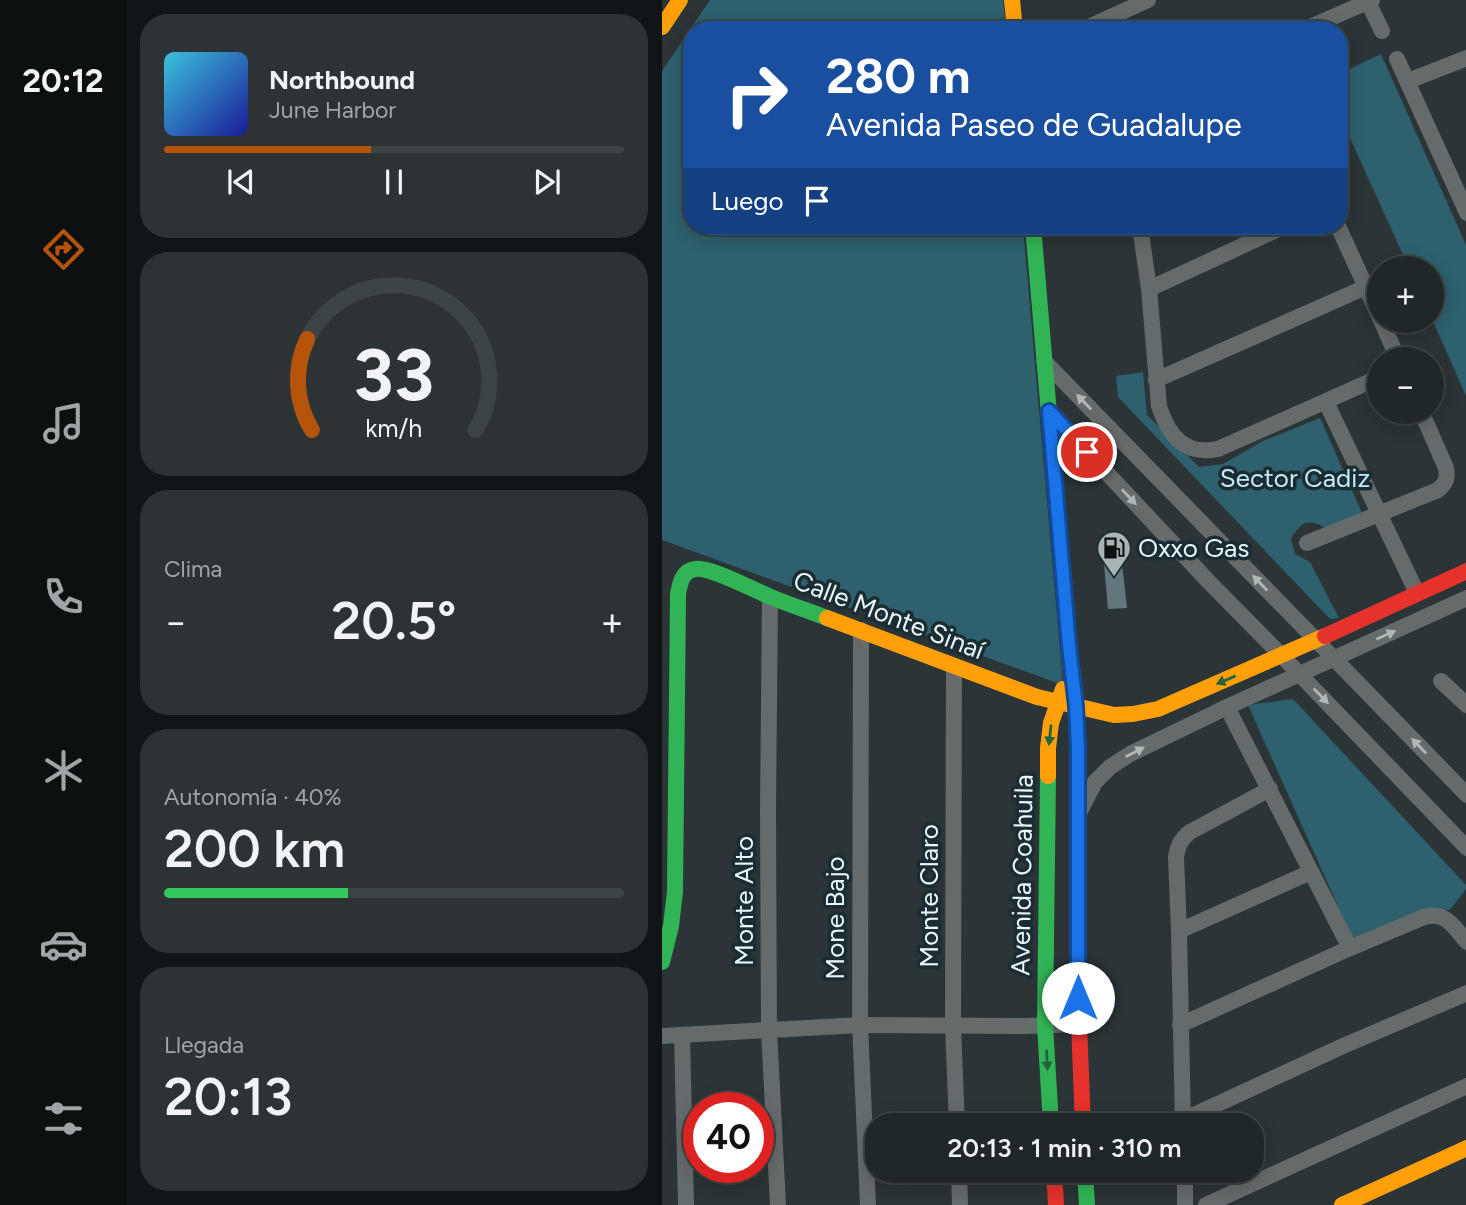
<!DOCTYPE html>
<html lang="es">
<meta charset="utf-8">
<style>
body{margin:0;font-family:Figtree,sans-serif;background:#2d3335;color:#f1f3f6;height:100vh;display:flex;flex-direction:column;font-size:26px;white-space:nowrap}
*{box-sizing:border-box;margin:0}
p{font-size:23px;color:#a2a5a8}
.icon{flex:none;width:38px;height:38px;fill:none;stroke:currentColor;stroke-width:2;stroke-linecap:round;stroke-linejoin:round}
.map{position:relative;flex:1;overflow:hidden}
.panel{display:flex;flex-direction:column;gap:14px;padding:14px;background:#121517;width:536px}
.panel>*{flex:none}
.hud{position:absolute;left:21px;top:21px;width:665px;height:214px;border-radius:28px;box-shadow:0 4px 18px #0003,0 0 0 2px #3d4446;background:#1a4fa0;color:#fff;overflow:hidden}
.controls{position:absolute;left:705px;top:256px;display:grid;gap:14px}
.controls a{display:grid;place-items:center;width:77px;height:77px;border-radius:50%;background:#202729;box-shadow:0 4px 18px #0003,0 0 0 2px #3d4446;font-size:35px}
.speed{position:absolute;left:21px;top:1092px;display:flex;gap:14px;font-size:35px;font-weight:700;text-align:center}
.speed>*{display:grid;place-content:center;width:91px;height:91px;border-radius:50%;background:#202729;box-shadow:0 4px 18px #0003,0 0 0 2px #3d4446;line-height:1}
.speed .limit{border:10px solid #d22;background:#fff;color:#111}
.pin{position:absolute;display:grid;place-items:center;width:60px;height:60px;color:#fff;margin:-30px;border:4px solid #fff;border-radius:50%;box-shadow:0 2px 7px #0007}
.me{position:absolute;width:77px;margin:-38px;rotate:0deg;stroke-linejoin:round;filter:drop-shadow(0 0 5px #0008)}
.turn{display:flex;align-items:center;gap:24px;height:147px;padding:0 28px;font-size:32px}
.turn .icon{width:91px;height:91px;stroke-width:2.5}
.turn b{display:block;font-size:49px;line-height:60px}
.then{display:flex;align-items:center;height:66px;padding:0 28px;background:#0003;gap:14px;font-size:26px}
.big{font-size:52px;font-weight:600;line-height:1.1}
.panel .tile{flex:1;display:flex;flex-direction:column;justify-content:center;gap:10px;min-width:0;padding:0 24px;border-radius:28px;background:#2d3335}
.panel .dial{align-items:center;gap:0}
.dial svg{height:182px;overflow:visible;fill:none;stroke:#3d4446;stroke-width:7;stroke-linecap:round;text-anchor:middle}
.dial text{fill:#f1f3f6;stroke:none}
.song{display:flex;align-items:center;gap:21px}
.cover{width:84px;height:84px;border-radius:10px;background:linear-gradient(135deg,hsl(190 70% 55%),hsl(240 70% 35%))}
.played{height:7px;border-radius:4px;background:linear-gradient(90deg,#b45309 45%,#3d4446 45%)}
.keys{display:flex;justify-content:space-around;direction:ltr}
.heat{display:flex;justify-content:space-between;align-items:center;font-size:38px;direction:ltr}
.charge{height:10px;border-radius:5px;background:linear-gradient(90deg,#34c759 40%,#3d4446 0)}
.trip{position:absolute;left:203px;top:1113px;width:399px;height:70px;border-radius:28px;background:#202729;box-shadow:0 4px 18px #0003,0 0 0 2px #3d4446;font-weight:600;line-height:70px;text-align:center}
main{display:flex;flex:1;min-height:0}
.menu{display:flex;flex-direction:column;width:126px;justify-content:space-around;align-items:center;background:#0d1010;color:#a2a5a8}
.menu .icon{width:49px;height:49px}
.menu .on{color:#b45309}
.menu b{font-size:32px;color:#f1f3f6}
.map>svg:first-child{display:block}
.green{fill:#2e606d}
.building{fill:#62777c}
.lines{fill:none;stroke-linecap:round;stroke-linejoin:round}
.street{stroke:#656a6a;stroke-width:16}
.fast{stroke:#30b455;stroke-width:16}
.slow{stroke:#ff9f0a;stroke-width:16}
.jam{stroke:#e5322d;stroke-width:16}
.oneway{fill:#afb8b9}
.oneway2{fill:#236340}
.route-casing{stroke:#114b97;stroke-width:18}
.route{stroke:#1a73e8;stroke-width:12}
.labels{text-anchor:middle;stroke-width:7;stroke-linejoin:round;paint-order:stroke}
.park-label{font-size:26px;fill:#c0ebf7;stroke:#1b2d32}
.poi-label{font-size:26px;fill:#ecf7fa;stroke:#1b2d32;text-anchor:start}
.street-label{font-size:26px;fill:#ecf7fa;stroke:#1b2d32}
</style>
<main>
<nav class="menu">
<b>20:12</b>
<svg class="icon on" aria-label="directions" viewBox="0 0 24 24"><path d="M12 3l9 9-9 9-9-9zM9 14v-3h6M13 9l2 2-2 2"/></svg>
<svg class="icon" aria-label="music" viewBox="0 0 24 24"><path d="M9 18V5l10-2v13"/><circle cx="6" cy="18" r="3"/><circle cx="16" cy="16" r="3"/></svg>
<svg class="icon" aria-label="phone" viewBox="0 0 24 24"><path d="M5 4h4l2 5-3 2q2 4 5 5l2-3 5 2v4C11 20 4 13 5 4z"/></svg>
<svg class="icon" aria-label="climate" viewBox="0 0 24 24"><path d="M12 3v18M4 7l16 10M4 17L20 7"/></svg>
<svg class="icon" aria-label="car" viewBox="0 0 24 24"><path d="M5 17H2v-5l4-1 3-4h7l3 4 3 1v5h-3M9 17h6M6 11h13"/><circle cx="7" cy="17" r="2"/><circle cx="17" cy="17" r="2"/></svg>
<svg class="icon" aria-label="filters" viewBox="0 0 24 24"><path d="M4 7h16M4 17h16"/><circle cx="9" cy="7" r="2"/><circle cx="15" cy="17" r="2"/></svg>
</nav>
<section class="panel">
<div class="tile">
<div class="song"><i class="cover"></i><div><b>Northbound</b><p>June Harbor</p></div></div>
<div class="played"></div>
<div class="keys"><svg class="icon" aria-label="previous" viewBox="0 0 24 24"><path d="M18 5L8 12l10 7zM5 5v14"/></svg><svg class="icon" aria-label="pause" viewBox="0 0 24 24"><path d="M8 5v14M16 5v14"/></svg><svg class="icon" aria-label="next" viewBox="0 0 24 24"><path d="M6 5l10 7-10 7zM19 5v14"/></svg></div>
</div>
<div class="tile dial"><svg viewBox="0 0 100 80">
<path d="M14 69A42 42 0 1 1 86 69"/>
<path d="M14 69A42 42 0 0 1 12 29" stroke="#b45309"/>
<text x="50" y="56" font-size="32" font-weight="700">33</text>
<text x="50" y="72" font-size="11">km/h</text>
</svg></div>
<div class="tile"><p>Clima</p>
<div class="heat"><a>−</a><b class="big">20.5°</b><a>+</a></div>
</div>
<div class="tile"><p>Autonomía · 40%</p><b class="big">200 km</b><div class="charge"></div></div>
<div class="tile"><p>Llegada</p><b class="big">20:13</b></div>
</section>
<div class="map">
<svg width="805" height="1205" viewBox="0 0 805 1205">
<rect width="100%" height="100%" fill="#2b3437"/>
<!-- green -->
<g class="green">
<path d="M48,0h293l3,30h-314v196h331l40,459 -401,-145v-469z"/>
<path d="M719,54l85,191v151l-34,-77v-51h-23l-70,-154v-40z"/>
<path d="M481,372l4,43 52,52 24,-3 40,-23 57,-23 42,95 -35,16c-18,-11 -26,-8 -36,10l4,15 15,8 29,56 -9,1 -212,-222 -2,-21z"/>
<path d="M631,699l173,186v4l-16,21h-28l-68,32 -106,-237z"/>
</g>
<!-- building -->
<path class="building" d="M460,563l5,45 -19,1 -4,-45z"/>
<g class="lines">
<!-- street -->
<g class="street">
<path d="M705,0l15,31"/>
<path d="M420,30l66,-30"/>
<path d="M641,30l69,-30"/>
<path d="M735,59l70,154"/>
<path d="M746,81l59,-23"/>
<path d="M478,226l9,63 10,117c9,29 25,50 59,43l162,-72"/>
<path d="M676,226l42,92"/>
<path d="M487,289l136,-63"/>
<path d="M719,320l17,39"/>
<path d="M382,361l423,434"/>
<path d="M494,380l210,-93"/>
<path d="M664,402l91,191"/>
<path d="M387,411l160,171 73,74 185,192"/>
<path d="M645,543l131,-53c8,-7 10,-12 8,-22l-25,-57"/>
<path d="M108,597l-2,213 1,220 9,175"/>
<path d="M199,630l-1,395 8,180"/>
<path d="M292,667l-1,359 4,99"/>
<path d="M779,681l26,24"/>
<path d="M565,707l123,241"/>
<path d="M418,811l15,-29 15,-15 20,-13 97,-47 240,-109"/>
<path d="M517,931l132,-59"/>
<path d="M518,1025l170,-77 74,-31c22,-6 29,9 43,25"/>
<path d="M20,1035l4,170"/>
<path d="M0,1036l198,-11 166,1 53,-2"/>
<path d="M521,1120l160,-74 124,-53"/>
<path d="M521,1125l-4,-194 -3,-74c2,-12 5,-18 14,-25l80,-43"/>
<path d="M297,1171l1,34"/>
<path d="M523,1171v34"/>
<path d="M544,1205l261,-119"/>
</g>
<!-- fast -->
<g class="fast">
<path d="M371,226l38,446"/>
<path d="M386,776l-3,249 6,100"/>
<path d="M0,962l9,-36 4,-34 3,-298c2,-11 4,-23 17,-25 15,-3 60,22 76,28 19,8 38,14 56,21"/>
<path d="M423,1171l2,34"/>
</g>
<!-- slow -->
<g class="slow">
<path d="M350,0l3,30"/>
<path d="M0,27l18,-27"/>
<path d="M165,618l210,79 77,18 19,-1 25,-5 167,-73"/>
<path d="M386,776v-28l3,-25 12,-34"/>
<path d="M680,1205l125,-57"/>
</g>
<!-- jam -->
<g class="jam">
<path d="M663,636l142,-65"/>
<path d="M409,672l5,34 2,42 1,276 4,101"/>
<path d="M392,1171l2,34"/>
</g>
</g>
<!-- one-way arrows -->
<defs><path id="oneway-solid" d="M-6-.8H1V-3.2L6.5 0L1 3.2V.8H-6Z" transform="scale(1.75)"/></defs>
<g class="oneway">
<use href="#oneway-solid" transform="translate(422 402) rotate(-134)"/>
<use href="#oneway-solid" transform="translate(467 497) rotate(47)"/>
<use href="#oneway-solid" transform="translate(598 583) rotate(-134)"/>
<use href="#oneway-solid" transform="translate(724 635) rotate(-24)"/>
<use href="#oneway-solid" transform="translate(659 696) rotate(46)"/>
<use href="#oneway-solid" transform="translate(757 746) rotate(-134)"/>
<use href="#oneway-solid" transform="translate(473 752) rotate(-27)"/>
</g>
<g class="oneway2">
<use href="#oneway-solid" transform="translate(564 680) rotate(157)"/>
<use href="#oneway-solid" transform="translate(388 735) rotate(96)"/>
<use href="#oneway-solid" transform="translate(385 1060) rotate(87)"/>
</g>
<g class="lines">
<!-- route casing -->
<g class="route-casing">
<path id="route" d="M416,998v-250l-2,-42 -7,-60 -20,-235 38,41"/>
</g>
<!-- route -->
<use href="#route" class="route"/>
</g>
<!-- icons -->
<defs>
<g id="fuel-pin" transform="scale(1.75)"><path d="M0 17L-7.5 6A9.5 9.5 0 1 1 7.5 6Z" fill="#a8b3b6" stroke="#1b2d32"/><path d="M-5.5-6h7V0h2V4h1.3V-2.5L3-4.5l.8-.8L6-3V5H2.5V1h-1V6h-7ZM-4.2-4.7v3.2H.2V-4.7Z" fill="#111"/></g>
</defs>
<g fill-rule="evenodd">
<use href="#fuel-pin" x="452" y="548"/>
</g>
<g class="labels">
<!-- park labels -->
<g class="park-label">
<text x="633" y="487">Sector Cadiz</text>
</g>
<!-- poi labels -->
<g class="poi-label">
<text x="476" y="557">Oxxo Gas</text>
</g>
<!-- street labels -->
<g class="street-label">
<text transform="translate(227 615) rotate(21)" y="9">Calle Monte Sinaí</text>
<text transform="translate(360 875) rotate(-89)" y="9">Avenida Coahuila</text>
<text transform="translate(267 896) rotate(-90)" y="9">Monte Claro</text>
<text transform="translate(82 901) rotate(-90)" y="9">Monte Alto</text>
<text transform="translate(173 918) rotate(-90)" y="9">Mone Bajo</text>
</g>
</g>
</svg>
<div class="controls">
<a>+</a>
<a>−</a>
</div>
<div class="speed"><div class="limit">40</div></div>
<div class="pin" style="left:425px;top:452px;background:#d93025"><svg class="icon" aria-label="arrive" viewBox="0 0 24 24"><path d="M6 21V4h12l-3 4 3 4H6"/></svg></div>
<svg class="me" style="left:416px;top:998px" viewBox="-20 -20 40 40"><circle r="19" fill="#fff"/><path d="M0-13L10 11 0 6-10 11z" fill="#1a73e8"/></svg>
<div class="trip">20:13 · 1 min · 310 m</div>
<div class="hud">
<div class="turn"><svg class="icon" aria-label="right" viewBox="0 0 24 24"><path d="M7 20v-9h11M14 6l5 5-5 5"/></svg><div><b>280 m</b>Avenida Paseo de Guadalupe</div></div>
<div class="then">Luego<svg class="icon" aria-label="arrive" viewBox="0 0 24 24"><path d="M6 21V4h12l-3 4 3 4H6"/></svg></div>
</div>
</div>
</main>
